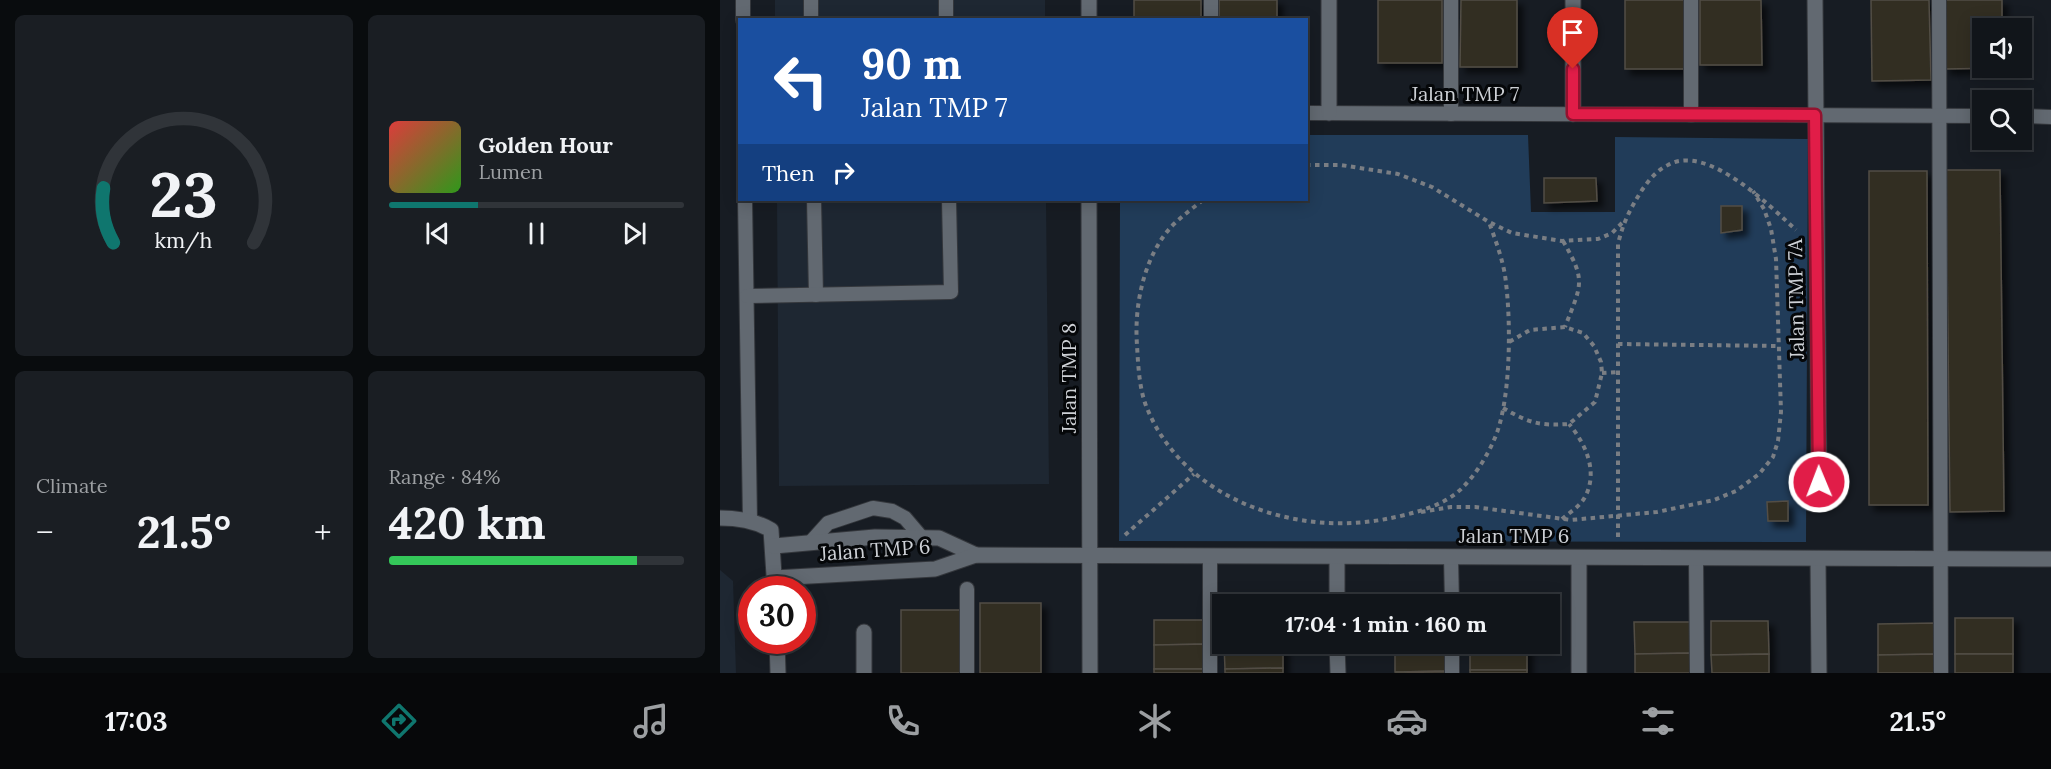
<!DOCTYPE html>
<meta charset="utf-8">
<style>
body{margin:0;font-family:Lora,serif;background:#1a1e23;color:#f1f3f6;height:100vh;display:flex;flex-direction:column;font-size:22px;white-space:nowrap}
*{box-sizing:border-box;margin:0}
p{font-size:20px;color:#9c9fa2}
.icon{flex:none;width:33px;height:33px;fill:none;stroke:currentColor;stroke-width:2;stroke-linecap:round;stroke-linejoin:round}
.map{position:relative;flex:1;overflow:hidden}
.panel{display:flex;flex-direction:column;gap:15px;padding:15px;background:#090c0e;width:720px}
.panel>*{flex:none}
.guide{position:absolute;left:18px;top:18px;width:570px;height:183px;border-radius:0px;box-shadow:0 3px 15px #0003,0 0 0 2px #303439;background:#1a4fa0;color:#fff;overflow:hidden}
.fabs{position:absolute;left:1252px;top:18px;display:grid;gap:12px}
.fabs a{display:grid;place-items:center;width:60px;height:60px;border-radius:0px;background:#11151a;box-shadow:0 3px 15px #0003,0 0 0 2px #303439;font-size:30px}
.speed{position:absolute;left:18px;top:576px;display:flex;gap:12px;font-size:30px;font-weight:700;text-align:center}
.speed>*{display:grid;place-content:center;width:78px;height:78px;border-radius:50%;background:#11151a;box-shadow:0 3px 15px #0003,0 0 0 2px #303439;line-height:1}
.speed .limit{border:9px solid #d22;background:#fff;color:#111}
.pin{position:absolute;display:grid;place-items:center;width:51px;height:51px;color:#fff;margin:-62px -26px;border-radius:50% 50% 50% 0;rotate:-45deg;box-shadow:0 0 6px #0007}
.pin .icon{rotate:45deg}
.me{position:absolute;width:66px;margin:-33px;rotate:359deg;stroke-linejoin:round;filter:drop-shadow(0 0 4px #0008)}
.turn{display:flex;align-items:center;gap:21px;height:126px;padding:0 24px;font-size:27px}
.turn .icon{width:78px;height:78px;stroke-width:2.5}
.turn b{display:block;font-size:42px;line-height:51px}
.then{display:flex;align-items:center;height:57px;padding:0 24px;background:#0003;gap:12px;font-size:22px}
.big{font-size:45px;font-weight:700;line-height:1.1}
.panel .card{flex:1;display:flex;flex-direction:column;justify-content:center;gap:9px;min-width:0;padding:0 21px;border-radius:9px;background:#1a1e23}
.panel .dial{align-items:center;gap:0}
.dial svg{height:156px;overflow:visible;fill:none;stroke:#303439;stroke-width:7;stroke-linecap:round;text-anchor:middle}
.dial text{fill:#f1f3f6;stroke:none}
.song{display:flex;align-items:center;gap:18px}
.cover{width:72px;height:72px;border-radius:9px;background:linear-gradient(135deg,hsl(0 70% 55%),hsl(110 70% 35%))}
.played{height:6px;border-radius:3px;background:linear-gradient(90deg,#0f766e 30%,#303439 30%)}
.keys{display:flex;justify-content:space-around;direction:ltr}
.heat{display:flex;justify-content:space-between;align-items:center;font-size:33px;direction:ltr}
.charge{height:9px;border-radius:4px;background:linear-gradient(90deg,#34c759 84%,#303439 0)}
.panel .tiles{flex:1;display:grid;gap:15px;grid-template-columns:repeat(2,1fr)}
.trip{position:absolute;left:492px;top:594px;width:348px;height:60px;border-radius:0px;background:#11151a;box-shadow:0 3px 15px #0003,0 0 0 2px #303439;font-weight:700;line-height:60px;text-align:center}
.dock{display:flex;height:96px;justify-content:space-around;align-items:center;background:#07080a;color:#9c9fa2}
.dock .icon{width:42px;height:42px}
.dock .active{color:#0f766e}
.dock b{font-size:27px;color:#f1f3f6}
main{display:flex;flex:1;min-height:0}
.map>svg:first-child{display:block}
.built{fill:#1e2732}
.green{fill:#213c59}
.building{fill:#302d24;stroke:#524e45;stroke-width:1.5;filter:url(#shadow)}
.lines{fill:none;stroke-linecap:round;stroke-linejoin:round}
.lane-casing{stroke:#34373c;stroke-width:16}
.street-casing{stroke:#34373c;stroke-width:17}
.path{stroke:#7a7e84;stroke-width:4;stroke-dasharray:4.5 4.5;stroke-linecap:butt}
.lane{stroke:#626971;stroke-width:14}
.street{stroke:#626971;stroke-width:15}
.route-casing{stroke:#92132f;stroke-width:15}
.route{stroke:#e11d48;stroke-width:10}
.labels{text-anchor:middle;stroke-width:6;stroke-linejoin:round;paint-order:stroke}
.street-label{font-size:20px;fill:#ced1d6;stroke:#050709}
</style>
<main>
<section class="panel">
<div class="tiles">
<div class="card dial"><svg viewBox="0 0 100 80">
<path d="M14 69A42 42 0 1 1 86 69"/>
<path d="M14 69A42 42 0 0 1 9 41" stroke="#0f766e"/>
<text x="50" y="56" font-size="32" font-weight="700">23</text>
<text x="50" y="72" font-size="11">km/h</text>
</svg></div>
<div class="card">
<div class="song"><i class="cover"></i><div><b>Golden Hour</b><p>Lumen</p></div></div>
<div class="played"></div>
<div class="keys"><svg class="icon" aria-label="previous" viewBox="0 0 24 24"><path d="M18 5L8 12l10 7zM5 5v14"/></svg><svg class="icon" aria-label="pause" viewBox="0 0 24 24"><path d="M8 5v14M16 5v14"/></svg><svg class="icon" aria-label="next" viewBox="0 0 24 24"><path d="M6 5l10 7-10 7zM19 5v14"/></svg></div>
</div>
<div class="card"><p>Climate</p>
<div class="heat"><a>−</a><b class="big">21.5°</b><a>+</a></div>
</div>
<div class="card"><p>Range · 84%</p><b class="big">420 km</b><div class="charge"></div></div>
</div>
</section>
<div class="map">
<svg width="1331" height="673" viewBox="0 0 1331 673">
<defs>
<filter id="shadow"><feDropShadow dx="5.5" dy="5.5" stdDeviation="3" flood-color="#0009"/></filter>
</defs>
<rect width="100%" height="100%" fill="#171c23"/>
<!-- built -->
<g class="built">
<rect x="55" y="0" width="270" height="19"/>
<path d="M57,200h269l3,284 -270,2z"/>
<path d="M0,570l13,11 3,92h-16z"/>
</g>
<!-- green -->
<path class="green" d="M587,135h221l3,77h84v-75l193,2 -2,403 -687,-1 1,-341h186z"/>
<!-- building -->
<g class="building">
<rect x="414" y="0" width="67" height="20"/>
<rect x="499" y="0" width="58" height="20"/>
<rect x="658" y="0" width="64" height="63"/>
<path d="M741,0h56v67h-57z"/>
<rect x="905" y="0" width="59" height="69"/>
<path d="M980,0h61l1,65h-62z"/>
<path d="M1151,0h58l2,80 -59,1z"/>
<path d="M1224,0h58v28h-19v40h20l-58,1z"/>
<path d="M1226,170h54l4,341 -54,1z"/>
<path d="M1149,171h58l1,334h-59z"/>
<path d="M824,178h52l1,23 -53,2z"/>
<path d="M1001,206h21v24l-21,3z"/>
<path d="M1068,501v20h-20l-1,-19z"/>
<rect x="260" y="603" width="61" height="70"/>
<rect x="181" y="610" width="62" height="63"/>
<rect x="1235" y="618" width="58" height="36"/>
<path d="M434,620h53l1,24 -54,1z"/>
<path d="M991,621h57l1,33 -58,1z"/>
<path d="M914,622h58v31l-57,1z"/>
<path d="M1216,623v31l-58,1v-31z"/>
<path d="M488,644l-1,25h-53v-24z"/>
<path d="M504,644h59v24l-58,1z"/>
<rect x="675" y="644" width="54" height="3"/>
<rect x="750" y="644" width="57" height="2"/>
<rect x="750" y="646" width="57" height="24"/>
<path d="M675,647h54v24l-54,1z"/>
<path d="M972,653v20h-57v-19z"/>
<path d="M1049,654v19h-57l-1,-18z"/>
<path d="M1216,654v19h-58v-18z"/>
<rect x="1235" y="654" width="58" height="19"/>
<path d="M563,668v5h-58v-4z"/>
<rect x="434" y="669" width="53" height="4"/>
<rect x="750" y="670" width="57" height="3"/>
<path d="M729,671v2l-54,-1z"/>
</g>
<g class="lines">
<!-- lane casing -->
<g class="lane-casing">
<g id="lane">
<path d="M23,0v20"/>
<path d="M91,0v20"/>
<path d="M226,0v20"/>
<path d="M491,0v20"/>
<path d="M731,0v114"/>
<path d="M971,0v115"/>
<path d="M1219,0l2,673"/>
<path d="M586,113l677,3"/>
<path d="M1302,116l29,1"/>
<path d="M25,200l5,321"/>
<path d="M94,200l2,95"/>
<path d="M27,296l204,-4 -2,-92"/>
<path d="M90,543l18,-20 45,-15 19,3 13,7 17,20"/>
<path d="M490,556v117"/>
<path d="M731,557l1,47"/>
<path d="M976,558l1,115"/>
<path d="M247,589v84"/>
<path d="M732,644v29"/>
</g>
</g>
<!-- street casing -->
<g class="street-casing">
<g id="street">
<path d="M369,0v20"/>
<path d="M1095,0l4,482"/>
<path d="M609,113v-113"/>
<path d="M853,114v-114"/>
<path d="M369,200l1,473"/>
<path d="M0,518c18,0 36,3 51,12l4,60"/>
<path d="M54,546l101,-9 64,1 37,17"/>
<path d="M617,557v47"/>
<path d="M859,558v115"/>
<path d="M1098,559l1,114"/>
<path d="M54,578l161,-9 41,-14 1075,4"/>
<path d="M144,632v41"/>
<path d="M57,640l1,33"/>
<path d="M617,644l1,29"/>
</g>
</g>
<!-- path -->
<g class="path">
<path d="M586,165h35l57,9 34,13 57,35 23,11 50,8 36,-2 14,-6 10,-10"/>
<path d="M483,200c-10,8 -21,16 -31,26 -28,30 -38,79 -35,119 1,18 2,40 8,58 35,95 148,134 241,116 26,-5 60,-13 78,-33 12,-12 23,-30 30,-46 17,-37 17,-116 12,-157 -2,-21 -10,-41 -17,-61"/>
<path d="M843,241c24,41 18,44 2,86"/>
<path d="M898,344l161,2"/>
<path d="M882,373l16,-1"/>
<path d="M783,408c26,15 36,18 66,16l26,-22 7,-29 -1,-11 -7,-16 -11,-13 -18,-6 -35,3 -21,12"/>
<path d="M701,512l30,-5h24l96,13 86,-8 57,-12 22,-9 23,-17 14,-17 5,-16 3,-29 -5,-153 -5,-30 -7,-20 -11,-18"/>
<path d="M842,519c8,-7 19,-13 24,-24 12,-25 -1,-52 -17,-71"/>
<path d="M405,535l69,-61"/>
<path d="M898,537v-293c5,-21 12,-35 24,-54 7,-10 15,-20 26,-25 39,-22 102,41 128,65"/>
</g>
<!-- lane -->
<use href="#lane" class="lane"/>
<!-- street -->
<use href="#street" class="street"/>
</g>
<g class="lines">
<!-- route casing -->
<g class="route-casing">
<path id="route" d="M853,69v45l242,1 4,367"/>
</g>
<!-- route -->
<use href="#route" class="route"/>
</g>
<g class="labels">
<!-- street labels -->
<g class="street-label">
<text x="745" y="101">Jalan TMP 7</text>
<text transform="translate(1076 299) rotate(-91)" y="7">Jalan TMP 7A</text>
<text transform="translate(349 378) rotate(-90)" y="7">Jalan TMP 8</text>
<text x="794" y="543">Jalan TMP 6</text>
<text transform="translate(155 550) rotate(-4)" y="7">Jalan TMP 6</text>
</g>
</g>
</svg>
<div class="fabs">
<a><svg class="icon" aria-label="sound" viewBox="0 0 24 24"><path d="M4 9h4l5-4v14l-5-4H4zM17 9q2 3 0 6"/></svg></a>
<a><svg class="icon" aria-label="search" viewBox="0 0 24 24"><circle cx="10" cy="10" r="6"/><path d="M15 15l6 6"/></svg></a>
</div>
<div class="speed"><div class="limit">30</div></div>
<div class="pin" style="left:853px;top:69px;background:#d93025"><svg class="icon" aria-label="arrive" viewBox="0 0 24 24"><path d="M6 21V4h12l-3 4 3 4H6"/></svg></div>
<svg class="me" style="left:1099px;top:482px" viewBox="-20 -20 40 40"><circle r="17" fill="#e11d48" stroke="#fff" stroke-width="3"/><path d="M0-11L8 9 0 5-8 9z" fill="#fff"/></svg>
<div class="trip">17:04 · 1 min · 160 m</div>
<div class="guide">
<div class="turn"><svg class="icon" aria-label="left" viewBox="0 0 24 24"><path d="M17 20v-9H6M10 6l-5 5 5 5"/></svg><div><b>90 m</b>Jalan TMP 7</div></div>
<div class="then">Then<svg class="icon" aria-label="right" viewBox="0 0 24 24"><path d="M7 20v-9h11M14 6l5 5-5 5"/></svg></div>
</div>
</div>
</main>
<nav class="dock">
<b>17:03</b>
<svg class="icon active" aria-label="directions" viewBox="0 0 24 24"><path d="M12 3l9 9-9 9-9-9zM9 14v-3h6M13 9l2 2-2 2"/></svg>
<svg class="icon" aria-label="music" viewBox="0 0 24 24"><path d="M9 18V5l10-2v13"/><circle cx="6" cy="18" r="3"/><circle cx="16" cy="16" r="3"/></svg>
<svg class="icon" aria-label="phone" viewBox="0 0 24 24"><path d="M5 4h4l2 5-3 2q2 4 5 5l2-3 5 2v4C11 20 4 13 5 4z"/></svg>
<svg class="icon" aria-label="climate" viewBox="0 0 24 24"><path d="M12 3v18M4 7l16 10M4 17L20 7"/></svg>
<svg class="icon" aria-label="car" viewBox="0 0 24 24"><path d="M5 17H2v-5l4-1 3-4h7l3 4 3 1v5h-3M9 17h6M6 11h13"/><circle cx="7" cy="17" r="2"/><circle cx="17" cy="17" r="2"/></svg>
<svg class="icon" aria-label="filters" viewBox="0 0 24 24"><path d="M4 7h16M4 17h16"/><circle cx="9" cy="7" r="2"/><circle cx="15" cy="17" r="2"/></svg>
<b>21.5°</b>
</nav>
